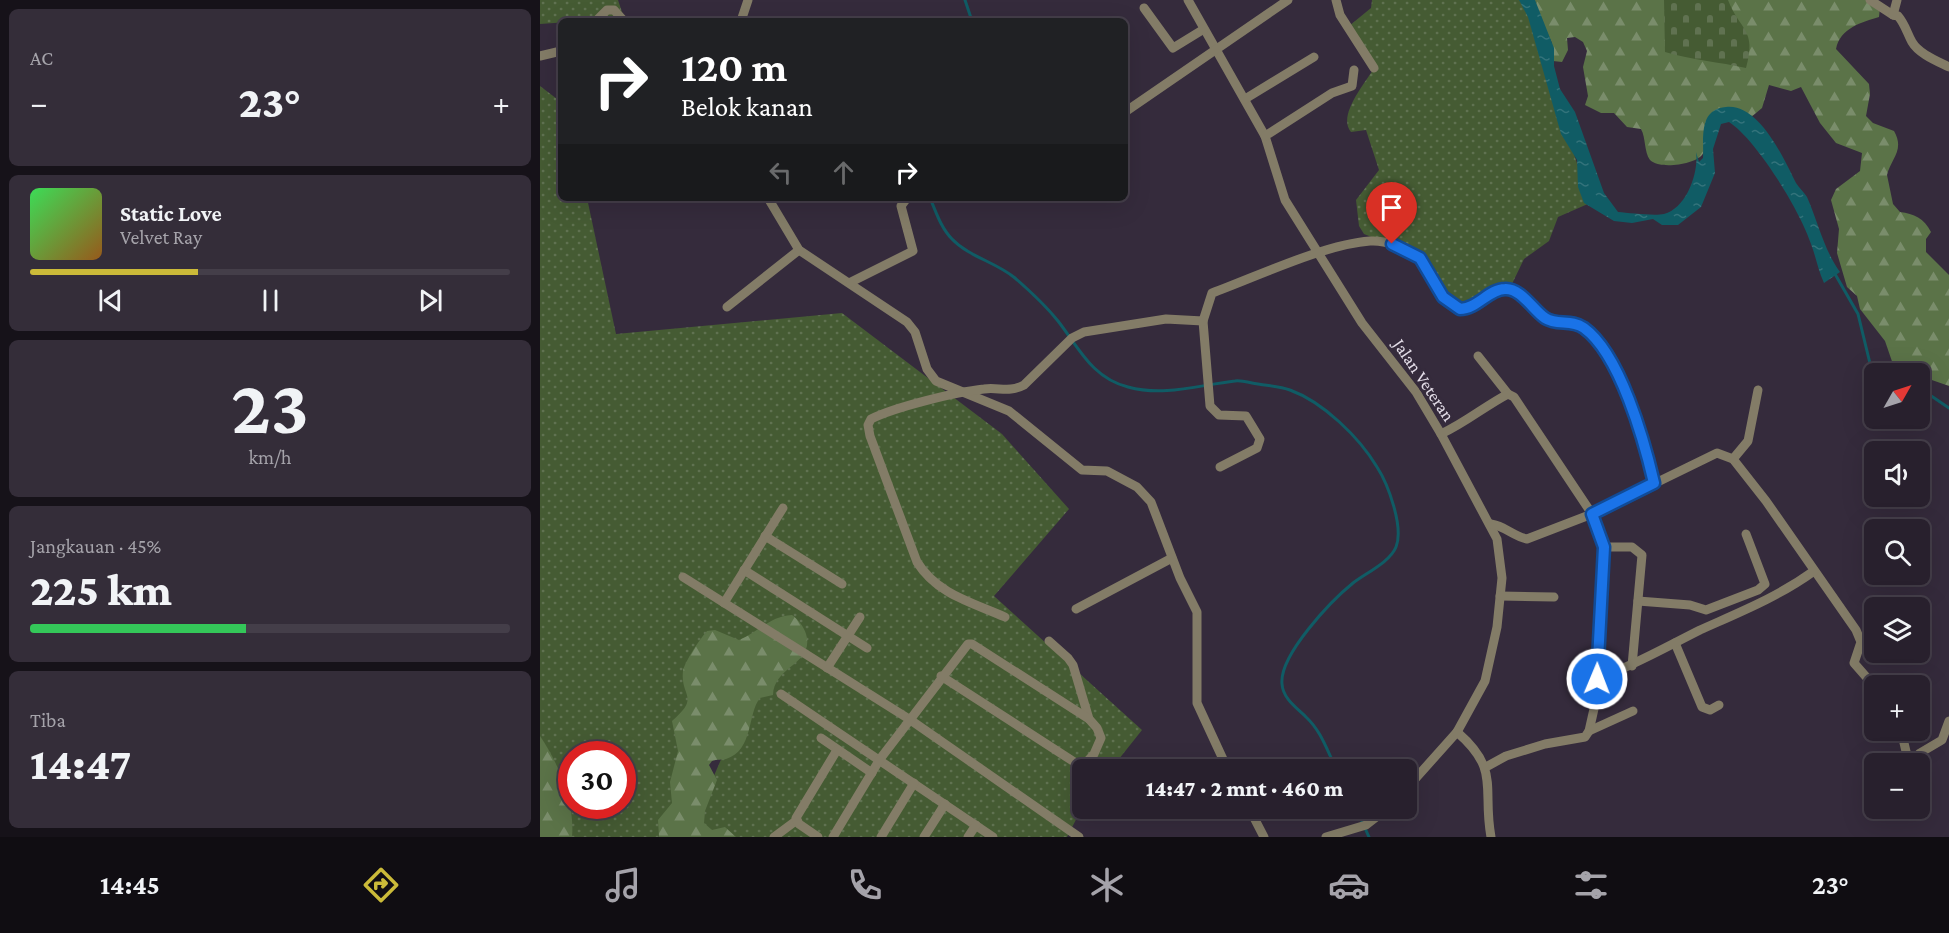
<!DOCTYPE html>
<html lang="id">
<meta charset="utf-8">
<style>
body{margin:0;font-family:"Crimson Pro",serif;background:#342d39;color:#f1f3f6;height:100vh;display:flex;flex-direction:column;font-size:22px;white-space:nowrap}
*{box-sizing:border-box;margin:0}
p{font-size:20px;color:#a5a3aa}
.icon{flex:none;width:33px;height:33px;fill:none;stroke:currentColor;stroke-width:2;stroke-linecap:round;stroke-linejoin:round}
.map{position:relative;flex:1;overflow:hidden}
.sheet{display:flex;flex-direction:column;gap:9px;padding:9px;background:#161219;width:540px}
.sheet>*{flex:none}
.hud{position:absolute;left:18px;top:18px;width:570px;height:183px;border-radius:9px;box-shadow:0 6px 24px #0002,0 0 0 2px #443e49;background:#202124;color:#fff;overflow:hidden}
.needle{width:39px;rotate:51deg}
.controls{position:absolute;left:1324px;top:363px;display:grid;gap:12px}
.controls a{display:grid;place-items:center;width:66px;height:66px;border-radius:9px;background:#28202d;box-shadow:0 6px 24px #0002,0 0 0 2px #443e49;font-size:30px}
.speed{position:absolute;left:18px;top:741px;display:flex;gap:12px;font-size:30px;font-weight:700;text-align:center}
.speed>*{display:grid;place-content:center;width:78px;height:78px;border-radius:50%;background:#28202d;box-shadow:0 6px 24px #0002,0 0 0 2px #443e49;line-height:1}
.speed .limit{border:9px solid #d22;background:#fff;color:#111}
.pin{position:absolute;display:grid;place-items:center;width:51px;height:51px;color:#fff;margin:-62px -26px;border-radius:50% 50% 50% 0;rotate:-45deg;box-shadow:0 0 6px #0007}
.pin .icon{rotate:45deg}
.me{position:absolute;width:66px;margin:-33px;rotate:1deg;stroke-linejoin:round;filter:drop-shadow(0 0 4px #0008)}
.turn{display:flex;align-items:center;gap:21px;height:126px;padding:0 24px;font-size:27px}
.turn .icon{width:78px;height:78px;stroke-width:2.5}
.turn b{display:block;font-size:42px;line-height:51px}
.lanes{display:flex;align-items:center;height:57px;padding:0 24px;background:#0003;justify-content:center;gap:30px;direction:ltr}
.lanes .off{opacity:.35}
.big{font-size:45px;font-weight:800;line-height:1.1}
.sheet .card{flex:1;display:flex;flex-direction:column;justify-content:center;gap:9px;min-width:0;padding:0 21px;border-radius:9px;background:#342d39}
.sheet .dial{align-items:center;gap:0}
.dial b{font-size:78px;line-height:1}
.song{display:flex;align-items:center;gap:18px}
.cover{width:72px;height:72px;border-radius:9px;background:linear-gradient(135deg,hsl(130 70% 55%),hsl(30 70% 35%))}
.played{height:6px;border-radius:3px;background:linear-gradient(90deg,#cbba39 35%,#443e49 35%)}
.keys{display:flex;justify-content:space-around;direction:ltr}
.heat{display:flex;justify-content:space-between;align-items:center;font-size:33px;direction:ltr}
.charge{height:9px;border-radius:4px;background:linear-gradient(90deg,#34c759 45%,#443e49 0)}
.trip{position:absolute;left:532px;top:759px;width:345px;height:60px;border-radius:9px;background:#28202d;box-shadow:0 6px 24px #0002,0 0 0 2px #443e49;font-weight:800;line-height:60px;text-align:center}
.tabs{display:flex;height:96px;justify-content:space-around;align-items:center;background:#100d12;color:#a5a3aa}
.tabs .icon{width:42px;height:42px}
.tabs .active{color:#cbba39}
.tabs b{font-size:27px;color:#f1f3f6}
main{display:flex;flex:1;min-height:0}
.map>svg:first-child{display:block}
.grass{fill:url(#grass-dots);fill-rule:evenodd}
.forest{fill:url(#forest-firs)}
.cemetery{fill:url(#cemetery-stones)}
.water{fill:url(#water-ripples)}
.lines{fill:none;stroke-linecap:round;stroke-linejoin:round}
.stream{stroke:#105c65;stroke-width:3}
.street{stroke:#837c67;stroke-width:9}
.route-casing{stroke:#114b97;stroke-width:15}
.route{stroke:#1a73e8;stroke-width:10}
.labels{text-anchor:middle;stroke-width:6;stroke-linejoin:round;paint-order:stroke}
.street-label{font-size:18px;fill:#e3dde8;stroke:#352b3c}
</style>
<main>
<section class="sheet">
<div class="card"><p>AC</p>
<div class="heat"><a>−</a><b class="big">23°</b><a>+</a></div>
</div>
<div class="card">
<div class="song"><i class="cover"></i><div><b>Static Love</b><p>Velvet Ray</p></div></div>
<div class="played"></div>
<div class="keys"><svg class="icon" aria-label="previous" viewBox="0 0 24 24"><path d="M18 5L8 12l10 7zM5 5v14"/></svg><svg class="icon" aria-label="pause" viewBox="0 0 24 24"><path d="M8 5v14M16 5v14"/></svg><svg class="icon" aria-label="next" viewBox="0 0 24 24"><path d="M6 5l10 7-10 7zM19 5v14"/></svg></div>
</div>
<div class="card dial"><b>23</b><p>km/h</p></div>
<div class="card"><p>Jangkauan · 45%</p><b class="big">225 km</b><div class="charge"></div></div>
<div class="card"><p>Tiba</p><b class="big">14:47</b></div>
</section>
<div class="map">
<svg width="1409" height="837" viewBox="0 0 1409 837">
<defs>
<pattern id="grass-dots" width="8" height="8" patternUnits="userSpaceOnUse" patternTransform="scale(1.5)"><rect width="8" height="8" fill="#455b33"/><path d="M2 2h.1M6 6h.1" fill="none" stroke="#607251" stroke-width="1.8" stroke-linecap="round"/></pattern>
<pattern id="forest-firs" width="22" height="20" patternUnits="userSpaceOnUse" patternTransform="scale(1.5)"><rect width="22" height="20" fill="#5b7348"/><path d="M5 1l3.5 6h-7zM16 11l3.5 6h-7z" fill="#7a8d6b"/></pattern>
<pattern id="cemetery-stones" width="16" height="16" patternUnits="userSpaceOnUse" patternTransform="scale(1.5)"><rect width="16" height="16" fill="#455b33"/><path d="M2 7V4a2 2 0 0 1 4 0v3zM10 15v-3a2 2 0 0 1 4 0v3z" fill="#607251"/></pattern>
<pattern id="water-ripples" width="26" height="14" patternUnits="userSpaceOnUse" patternTransform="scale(1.5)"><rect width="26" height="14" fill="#105c65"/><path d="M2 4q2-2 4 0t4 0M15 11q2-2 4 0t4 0" fill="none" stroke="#33737b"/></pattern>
</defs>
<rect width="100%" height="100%" fill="#352b3c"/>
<!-- grass -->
<g class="grass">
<path d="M0,0h78l6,18 -84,6z"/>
<path d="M832,0h148l9,17 61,186 -32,14 -9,24 -25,18 -13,27 -38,21 -21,-4 -30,-46 -58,-23 -5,-8 -3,-26 23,-30 -13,-40 -15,2c-14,-16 14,-49 24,-65l-26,-41 22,-18z"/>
<path d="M0,86l21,16v96h26l29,136 226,-21 160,121 67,75 -75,87 148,134 -31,39 -28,1v36l-16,31h-521l-6,-59zM179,661l33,27 -49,113zM32,754h50v52h-50z"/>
</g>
<!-- forest -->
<g class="forest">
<path d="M992,0h345l3,7 -1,10c-17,5 -39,11 -43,32l33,35 1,10 -4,22 7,7 21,8c11,19 -3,28 -7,44l6,29 7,8c14,2 24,6 31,20l-5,7v13l23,23v111l-20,-7h-9v-5l-24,-1 -11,-32 -25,-32 -3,-13 -10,-9 -10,-34 2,-24 -8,-29 5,-11 24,-18 2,-18 -26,-10 -16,-20 -19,-36 -10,4 -22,-6 -7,23 -12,10 -30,-7c-5,14 -9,33 -18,44 -7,9 -42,15 -52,5 -6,-8 -4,-22 -9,-31l-14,-2 -13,-14h-13l-16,-8 3,-9 -5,-29 4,-16 -4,-9 -8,-5 -8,1 1,12 -6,12 -9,-1 -1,-18z"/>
<path d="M252,615c6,4 12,12 14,19 9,30 -32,32 -33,61l-13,3c-13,16 -6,52 -34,61 -4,1 -9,0 -14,2l-3,4 8,15 -12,31 -1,12 8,7 13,-3 11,10h-77l-1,-17 14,-17 -2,-21 8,-31 -6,-30c29,-25 8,-24 11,-50 2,-10 17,-32 24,-40l8,-1 24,10c20,-8 31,-24 53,-25z"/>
<path d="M0,736c19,28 35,67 32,101h-32z"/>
</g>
<!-- cemetery -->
<path class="cemetery" d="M1124,0h64c12,31 29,29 18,68 -27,-6 -54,-8 -81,-16z"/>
<!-- water -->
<path class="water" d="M979,0h16l19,48v18l6,23 15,23 29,81 14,19c11,1 36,4 46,2 23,-6 35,-42 32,-62l3,10 4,-4c1,-19 -5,-49 23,-51 33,-4 58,52 70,76 3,5 8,9 11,14 11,25 17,53 33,75l-16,11c-6,-13 -8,-26 -13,-39 -10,-32 -55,-105 -82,-122l-8,2 -8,25 2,24 -14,34 -23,18h-16l-9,-6 -21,4 -18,-2 -30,-18 -6,-16 -1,-27 -16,-26 -33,-117z"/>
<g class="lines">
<!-- stream -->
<g class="stream">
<path d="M425,0l7,21"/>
<path d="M390,198c6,14 11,30 22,41 17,18 44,23 63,39 15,13 31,28 43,43 21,27 34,57 70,66 36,10 71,-2 107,-6 7,-1 15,2 23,3 11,2 22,2 32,6 33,12 69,47 87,77 11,17 27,60 19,80 -6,15 -30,26 -43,36 -21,17 -74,72 -71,101 1,15 15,24 24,33 16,15 21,34 31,53"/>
<path d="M1295,274l23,40 17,70"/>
<path d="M1380,392l4,-1 25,17"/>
<path d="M816,808l13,29"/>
</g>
<!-- street -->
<g class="street">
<path d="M648,0l77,136 20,64 77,123 54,69 25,42 56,105 5,39 -5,49 -12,54 -28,51 -50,56"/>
<path d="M796,0l4,15 34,53"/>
<path d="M1330,0l23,15"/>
<path d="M1357,0l-4,15 5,1c7,8 9,17 14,26 7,12 25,19 37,25"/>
<path d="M604,8l29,40 31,-19"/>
<path d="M56,21l11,-11h7l10,11"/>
<path d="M201,21l7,-21"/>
<path d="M0,56l21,-5"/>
<path d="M705,99l69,-42"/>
<path d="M585,112l163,-112"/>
<path d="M725,136l67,-43 20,-7 2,-16"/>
<path d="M228,198l31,52 108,72 8,10 12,37 9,12 73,30 73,59 25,1 30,16 14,15 29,76 17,34v91l31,67"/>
<path d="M311,282l62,-31 -12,-45 6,-8"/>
<path d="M187,307l72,-57"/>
<path d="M663,321l7,85 9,9 27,1 14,23 -3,9 -37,19"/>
<path d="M938,356l30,38"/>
<path d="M901,434c24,-11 44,-28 67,-40l6,3 78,117 12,33 -8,153 -7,31 -4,6 -40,7 -39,12 -20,11"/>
<path d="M1193,459l15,-18 10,-51"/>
<path d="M951,524c14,2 22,12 36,15l65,-25 125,-61 16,6 33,42 90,129 5,12 -7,21 21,24"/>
<path d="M225,536l77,48"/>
<path d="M1064,547h28l10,8 -10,111"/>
<path d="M204,570l123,78"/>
<path d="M143,577l226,142 170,118"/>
<path d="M960,596l54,1"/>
<path d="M1098,601l52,4 16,5 52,-20 7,-6 -19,-50"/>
<path d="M184,603l59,-95"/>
<path d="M536,609l96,-51"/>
<path d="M465,617c-34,-15 -68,-23 -88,-55l-47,-126 -2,-11 3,-6c24,-12 85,-27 113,-30 15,-2 25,4 40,-4l48,-47 12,-6 82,-13 37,2 9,-28c44,-16 113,-49 158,-52 16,-1 34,6 47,15 19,13 16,38 43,52 17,1 29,-19 45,-19 16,-1 28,21 40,29 12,8 26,1 39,10 36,26 60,112 70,155"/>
<path d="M1135,643l27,64 8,3 9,-5"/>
<path d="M287,668l33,-51"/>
<path d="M401,676l141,91 12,-13 7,-16 -4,-10 -8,-9 -16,-54 -5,-7 -19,-17"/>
<path d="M1057,679c36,-13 69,-32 103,-49 40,-18 78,-33 114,-59"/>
<path d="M241,694l212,143"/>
<path d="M1361,730l7,30h5l7,-7 22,-13 7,-19"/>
<path d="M1049,731l44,-20"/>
<path d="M917,732c44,38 25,56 34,105"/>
<path d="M281,738l51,35"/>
<path d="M709,808l15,29"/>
<path d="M234,837l23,-17"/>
<path d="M278,837l-19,-13 -3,-6 41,-68"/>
<path d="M293,837l47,-78 88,-115h4l117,75"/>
<path d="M341,837l33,-54"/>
<path d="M384,837l21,-33"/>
<path d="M428,837l8,-12"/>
<path d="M786,837l40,-12 22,-17"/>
</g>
</g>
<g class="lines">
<!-- route casing -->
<g class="route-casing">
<path id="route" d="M852,244l28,14 23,39 17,12c17,0 29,-20 45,-20 16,-1 28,21 40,29 12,8 26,1 39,10 36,26 60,112 70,155l-62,31 12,33 -7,132"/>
</g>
<!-- route -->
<use href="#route" class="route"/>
</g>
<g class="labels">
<!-- street labels -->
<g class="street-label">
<text transform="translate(884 380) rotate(56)" y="6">Jalan Veteran</text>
</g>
</g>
</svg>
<div class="controls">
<a><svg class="needle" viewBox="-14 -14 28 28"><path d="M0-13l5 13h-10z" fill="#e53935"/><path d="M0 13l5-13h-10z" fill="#a5a3aa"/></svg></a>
<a><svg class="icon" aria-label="sound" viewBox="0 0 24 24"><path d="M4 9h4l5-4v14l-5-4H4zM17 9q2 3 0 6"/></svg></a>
<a><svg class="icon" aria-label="search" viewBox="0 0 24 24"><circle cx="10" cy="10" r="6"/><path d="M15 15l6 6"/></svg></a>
<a><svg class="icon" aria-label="layers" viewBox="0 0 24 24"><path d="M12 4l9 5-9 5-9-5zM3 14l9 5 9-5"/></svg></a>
<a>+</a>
<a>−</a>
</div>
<div class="speed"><div class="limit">30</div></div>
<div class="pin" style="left:852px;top:244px;background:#d93025"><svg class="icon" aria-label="arrive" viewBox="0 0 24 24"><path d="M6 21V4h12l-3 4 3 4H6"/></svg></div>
<svg class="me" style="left:1057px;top:679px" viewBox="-20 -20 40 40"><circle r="17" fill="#1a73e8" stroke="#fff" stroke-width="3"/><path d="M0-11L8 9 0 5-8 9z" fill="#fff"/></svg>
<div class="trip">14:47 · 2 mnt · 460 m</div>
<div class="hud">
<div class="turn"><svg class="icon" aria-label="right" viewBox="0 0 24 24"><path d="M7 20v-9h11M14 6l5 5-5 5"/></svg><div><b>120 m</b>Belok kanan</div></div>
<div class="lanes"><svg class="icon off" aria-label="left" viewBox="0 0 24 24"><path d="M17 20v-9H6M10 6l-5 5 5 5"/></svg><svg class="icon off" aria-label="ahead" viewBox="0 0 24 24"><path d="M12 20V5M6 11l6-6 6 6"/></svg><svg class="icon" aria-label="right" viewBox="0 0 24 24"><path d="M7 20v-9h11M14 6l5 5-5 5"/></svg></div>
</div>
</div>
</main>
<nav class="tabs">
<b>14:45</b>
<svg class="icon active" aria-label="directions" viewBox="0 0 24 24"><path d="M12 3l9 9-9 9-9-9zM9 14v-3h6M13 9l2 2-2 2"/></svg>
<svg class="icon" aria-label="music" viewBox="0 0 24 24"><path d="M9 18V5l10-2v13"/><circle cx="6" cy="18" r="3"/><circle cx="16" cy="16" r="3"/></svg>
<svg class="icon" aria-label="phone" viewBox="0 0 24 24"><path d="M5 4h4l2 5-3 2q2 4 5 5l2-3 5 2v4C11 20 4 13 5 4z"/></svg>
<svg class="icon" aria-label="climate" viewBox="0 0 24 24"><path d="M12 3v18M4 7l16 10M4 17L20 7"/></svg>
<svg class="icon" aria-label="car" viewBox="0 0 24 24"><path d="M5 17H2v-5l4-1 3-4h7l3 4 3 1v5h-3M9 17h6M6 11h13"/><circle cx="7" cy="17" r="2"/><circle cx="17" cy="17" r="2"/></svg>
<svg class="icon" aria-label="filters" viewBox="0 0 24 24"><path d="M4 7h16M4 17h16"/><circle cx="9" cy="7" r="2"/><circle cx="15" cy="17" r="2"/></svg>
<b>23°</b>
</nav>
